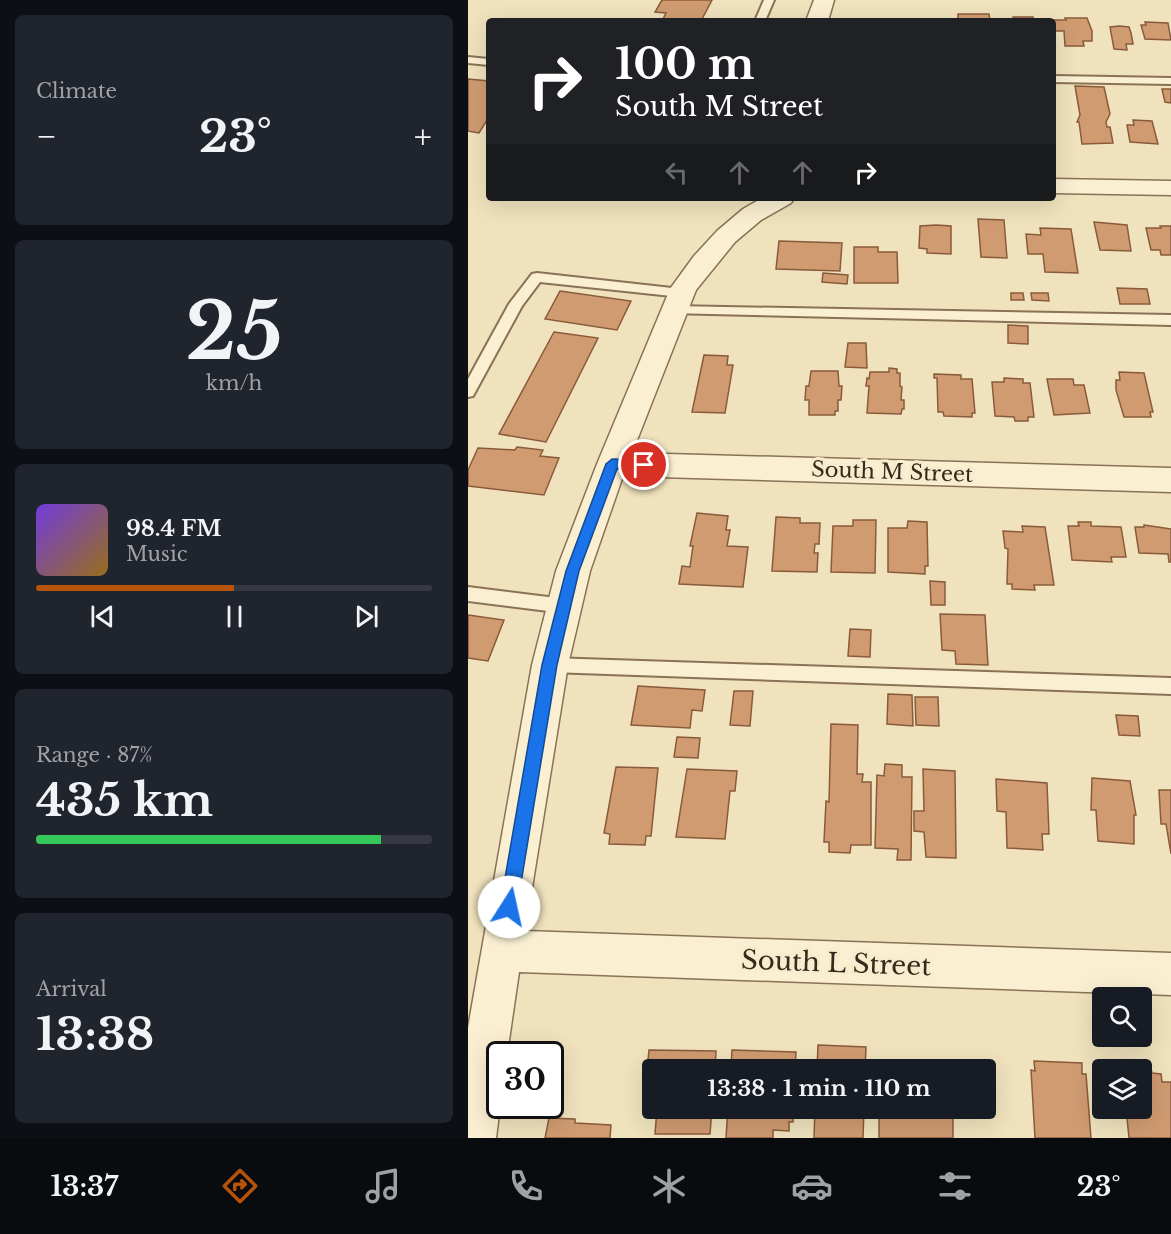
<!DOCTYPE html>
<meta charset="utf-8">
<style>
body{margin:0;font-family:"Libre Baskerville",serif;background:#20242c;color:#f1f3f6;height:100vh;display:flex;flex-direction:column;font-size:22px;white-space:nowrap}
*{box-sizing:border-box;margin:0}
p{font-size:20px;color:#9ea1a6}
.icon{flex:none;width:33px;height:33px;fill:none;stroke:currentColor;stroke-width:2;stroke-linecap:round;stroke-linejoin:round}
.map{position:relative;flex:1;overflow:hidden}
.drawer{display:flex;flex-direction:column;gap:15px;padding:15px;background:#0d0f14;width:468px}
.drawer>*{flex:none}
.hud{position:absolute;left:18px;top:18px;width:570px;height:183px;border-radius:6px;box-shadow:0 6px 24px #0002;background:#202124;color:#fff;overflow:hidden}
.buttons{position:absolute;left:624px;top:987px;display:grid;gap:12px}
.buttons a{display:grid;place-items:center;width:60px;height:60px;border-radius:6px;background:#171b24;box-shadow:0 6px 24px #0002;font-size:30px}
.speed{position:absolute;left:18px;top:1041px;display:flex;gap:12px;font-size:30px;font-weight:700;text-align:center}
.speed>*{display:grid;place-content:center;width:78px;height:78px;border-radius:50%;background:#171b24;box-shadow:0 6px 24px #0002;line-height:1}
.speed .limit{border:3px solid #111;border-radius:9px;background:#fff;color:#111}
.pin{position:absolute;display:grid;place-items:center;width:51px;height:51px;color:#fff;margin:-26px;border:3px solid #fff;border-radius:50%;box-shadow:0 2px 6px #0007}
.me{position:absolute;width:66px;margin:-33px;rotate:10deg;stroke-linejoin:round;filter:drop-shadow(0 0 4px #0008)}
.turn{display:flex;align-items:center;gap:21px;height:126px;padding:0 30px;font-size:27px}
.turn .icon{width:78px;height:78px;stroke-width:2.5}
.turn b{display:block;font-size:42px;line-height:51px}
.lanes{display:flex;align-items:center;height:57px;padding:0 30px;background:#0003;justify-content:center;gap:30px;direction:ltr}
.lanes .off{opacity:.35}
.big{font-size:45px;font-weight:800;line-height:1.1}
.drawer .tile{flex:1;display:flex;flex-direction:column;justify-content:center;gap:9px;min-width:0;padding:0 21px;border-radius:9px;background:#20242c}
.drawer .dial{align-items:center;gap:0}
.dial b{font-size:78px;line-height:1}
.song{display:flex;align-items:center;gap:18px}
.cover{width:72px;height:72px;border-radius:9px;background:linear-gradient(135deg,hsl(260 70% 55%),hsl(40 70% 35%))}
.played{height:6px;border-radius:3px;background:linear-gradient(90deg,#b45309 50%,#363941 50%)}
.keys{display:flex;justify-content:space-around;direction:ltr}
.heat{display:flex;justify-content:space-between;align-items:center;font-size:33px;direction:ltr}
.charge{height:9px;border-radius:4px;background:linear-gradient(90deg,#34c759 87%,#363941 0)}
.trip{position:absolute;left:174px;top:1059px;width:354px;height:60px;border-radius:6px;background:#171b24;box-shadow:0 6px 24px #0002;font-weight:800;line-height:60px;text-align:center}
.menu{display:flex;height:96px;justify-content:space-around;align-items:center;background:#090b0e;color:#9ea1a6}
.menu .icon{width:42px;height:42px}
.menu .on{color:#b45309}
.menu b{font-size:27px;color:#f1f3f6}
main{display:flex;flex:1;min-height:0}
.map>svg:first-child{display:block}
.building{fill:#d09b71;stroke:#895b3a;stroke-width:1.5}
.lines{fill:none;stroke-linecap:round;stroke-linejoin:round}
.lane-casing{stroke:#897256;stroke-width:4}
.street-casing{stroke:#897256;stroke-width:3}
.lane{fill:#faefd1;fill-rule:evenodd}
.street{fill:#faefd1;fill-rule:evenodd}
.route{fill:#1a73e8;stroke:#114b97;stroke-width:1.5}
.labels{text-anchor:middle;stroke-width:6;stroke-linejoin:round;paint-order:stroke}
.street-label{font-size:21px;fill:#37291b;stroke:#f7eccd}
.near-street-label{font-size:26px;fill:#37291b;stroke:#f7eccd}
</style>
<main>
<section class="drawer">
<div class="tile"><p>Climate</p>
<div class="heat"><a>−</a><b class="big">23°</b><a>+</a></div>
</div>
<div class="tile dial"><b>25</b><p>km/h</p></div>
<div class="tile">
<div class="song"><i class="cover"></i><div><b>98.4 FM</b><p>Music</p></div></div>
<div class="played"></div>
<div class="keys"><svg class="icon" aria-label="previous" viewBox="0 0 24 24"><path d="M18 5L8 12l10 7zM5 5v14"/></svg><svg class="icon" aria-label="pause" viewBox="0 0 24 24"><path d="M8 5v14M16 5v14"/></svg><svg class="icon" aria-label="next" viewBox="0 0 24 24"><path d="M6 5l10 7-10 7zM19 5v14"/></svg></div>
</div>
<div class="tile"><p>Range · 87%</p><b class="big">435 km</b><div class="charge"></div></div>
<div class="tile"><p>Arrival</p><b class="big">13:38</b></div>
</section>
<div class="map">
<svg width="703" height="1138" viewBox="0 0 703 1138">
<rect width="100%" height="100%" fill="#f0e2bd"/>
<!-- building -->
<g class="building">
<path d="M194,0h50l-11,21h-39l4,-8 -11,-1z"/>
<path d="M490,14h31l1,7h-32z"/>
<path d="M545,17h20v4h-25l5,-1z"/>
<path d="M597,18h22l5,13v10h-9l1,5h-19l-1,-15h-9l-2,-11h13z"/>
<path d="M677,22l23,1 3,17 -26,-1 -4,-14h5z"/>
<path d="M652,26l9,1 2,6 2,11h-7l1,6 -13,-1 -4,-22z"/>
<path d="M0,79l21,2v36l-10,16 -11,-2z"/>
<path d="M607,86l29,1 6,27 -4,8 1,5h3l3,16 -31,1 -3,-22h-2l3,-7z"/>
<path d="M694,89h9v14l-6,-1z"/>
<path d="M665,120l19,1 6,23 -28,-2 -3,-17h7z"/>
<path d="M510,219l26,1 3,38 -26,-1z"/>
<path d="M626,222l33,3 4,26 -31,-1z"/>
<path d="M468,225l15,1v28l-24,-1v-4l-8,-1 1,-22z"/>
<path d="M692,226h11v29h-10l-1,-5h-9l-5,-22h15z"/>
<path d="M572,228l31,1 7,44 -33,-1 -2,-18h-15l-2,-20 15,1z"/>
<path d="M311,241l63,2 -2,28 -64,-2z"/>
<path d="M386,247h24v5h19l1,31h-44z"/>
<path d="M355,273l25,2 -1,9 -25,-2z"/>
<path d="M649,288l30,1 3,15h-30z"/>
<path d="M92,291l71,10 -14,29 -72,-11z"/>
<path d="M543,293h12l1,7h-13z"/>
<path d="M563,293h17l1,8 -17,-1z"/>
<path d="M540,325l20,1v18l-20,-1z"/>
<path d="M86,332l44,6 -52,104 -47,-8z"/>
<path d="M380,343h18l1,25 -22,-1z"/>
<path d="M236,355l24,1 -1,9h6l-8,48 -33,-1z"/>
<path d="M421,368l8,1v4h3v13l2,1 -1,13h3v9h-2l-1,5 -34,-1 2,-27h-3l1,-8 2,1 1,-7h19z"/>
<path d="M343,371h27l1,15h3l-1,14h-3v11h-3v4h-26v-15h-4l1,-14h3z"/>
<path d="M651,372l25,1 9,39h-3l1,5h-27l-8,-27v-10h4z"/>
<path d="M466,374l27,1v4h11l3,34h-3v4l-28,-1 -1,-4h-5l-1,-34h-3z"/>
<path d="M536,378l19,1v4h7l4,34h-6v4h-13l-1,-4 -19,-1 -3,-34h12z"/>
<path d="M579,379h26l1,6h10l6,28 -36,2z"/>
<path d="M49,447l26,3 -3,6 19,2 -15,37 -76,-9v-16l10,-22 37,2z"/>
<path d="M229,513l31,3 -2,14h4l-3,16 21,1 -5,40 -64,-3 3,-18 8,1 3,-21h-3z"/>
<path d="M308,517l24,1v5h20l-1,21h-4l-1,9h4l-1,19 -45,-1z"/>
<path d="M385,520h23l-1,53 -44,-1 2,-46h20z"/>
<path d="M440,521l19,1 1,44h-3v8l-37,-2v-44h19z"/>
<path d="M610,522h13v4l30,1 5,30h-15l1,5 -40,-2 -4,-34h11z"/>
<path d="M676,525l27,4v33h-2l-1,-8 -29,-1 -4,-26h9z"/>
<path d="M554,526l23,1 9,58h-20l1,5 -23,-1v-5h-5l1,-35 -3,-1 -2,-17 20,1z"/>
<path d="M462,581l15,1v23h-14z"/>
<path d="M472,614l45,1 3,50 -32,-1 -1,-13 -13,-1z"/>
<path d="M0,615l36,5 -16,41 -20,-3z"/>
<path d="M382,629l21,1 -1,27 -22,-1z"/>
<path d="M170,686l67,4 -3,21 -10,-1 -2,18 -59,-3z"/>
<path d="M266,691h19l-3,35 -20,-1z"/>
<path d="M420,694l24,1 1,31 -26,-2z"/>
<path d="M447,697h23l1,29 -23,-1z"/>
<path d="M648,715l22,1 2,20 -21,-1z"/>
<path d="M363,724l27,1 -1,49h6l-1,8h9v63h-20l-1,8 -21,-1v-10h-5l2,-41 3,1z"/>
<path d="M209,737l23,1 -2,20 -24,-1z"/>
<path d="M417,764l17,1v12h10l-1,83h-14l1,-11 -23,-1 2,-73 7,1z"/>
<path d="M148,767l42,1 -7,68h-5l-1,9 -36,-1 1,-10 -6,-1z"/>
<path d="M219,769l50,2 -2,20h-5l-5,48 -49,-2z"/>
<path d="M455,769l32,2 1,87 -30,-1 -2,-25 -10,-1v-20h10z"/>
<path d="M624,778l38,3 6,34h-2v29l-36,-3 -2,-31h-5z"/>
<path d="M528,779l51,4 2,51h-7l1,16 -36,-2 -1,-36 -9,-1z"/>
<path d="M691,790h12v64l-5,-30h-5z"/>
<path d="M350,1045l48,2 -1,23h-48z"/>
<path d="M181,1050l67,1 -1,19h-63v38h60l-2,26h-55l2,-25h-14z"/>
<path d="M264,1050l64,2 -1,18h-64z"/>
<path d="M566,1061l48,2v11h4l5,64h-56l-4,-68 4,1z"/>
<path d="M653,1068l30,1 1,4 9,1 1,8h9v56h-42l-3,-30h16v-38z"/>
<path d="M260,1108h66l-1,14h-4v9l-16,-1v8h-47z"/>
<path d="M347,1108h49l-1,30h-49z"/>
<rect x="411" y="1108" width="74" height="30"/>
<path d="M81,1118l26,1v4l36,2 -1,13h-65z"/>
</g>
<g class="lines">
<!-- lane casing -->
<g class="lane-casing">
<g id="lane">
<path d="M296,0h10l-9,21h-10z"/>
<path d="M0,57l21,2v6l-21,-2z"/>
<path d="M585,76l118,2v6l-118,-2z"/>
<path d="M69,273l144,16 7,4 -7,4 -141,-15 -18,24 -49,90 -5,1v-18l41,-75 23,-30z"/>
<path d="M205,306l498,9v10l-503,-12 -2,-3 2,-3z"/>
<path d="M0,587l96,12 6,2 2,5 -2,5 -6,2 -96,-12z"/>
<path d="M82,658l621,20v16l-621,-22 -6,-2 -3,-5 3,-5z"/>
</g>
</g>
<!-- street casing -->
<g class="street-casing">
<g id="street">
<path d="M346,0h20l-6,21h-22z"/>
<path d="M585,179l118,2v14l-118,-2z"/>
<path d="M294,198h32l-3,5 -30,17 -26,22 -39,48 -64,163 539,15v24l-548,-16 -33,95 -22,94 -43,266 646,22v42l-652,-23 -12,82h-7v52l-4,32h-28v-110l64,-363 24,-94 41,-107 73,-175 24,-33 23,-25 26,-22z"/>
</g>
</g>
<!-- lane -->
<use href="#lane" class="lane"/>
<!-- street -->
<use href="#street" class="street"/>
</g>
<!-- route -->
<path class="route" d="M144,459l32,1 7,5 -7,5 -27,-1 -38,102 -22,94 -40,242 -2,6 -6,2 -6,-2 -3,-6 42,-242 24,-94 40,-107z"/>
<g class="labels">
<!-- street labels -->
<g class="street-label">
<text transform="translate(424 472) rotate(2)" y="7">South M Street</text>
</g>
<!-- near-street labels -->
<g class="near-street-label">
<text transform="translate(368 963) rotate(2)" y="9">South L Street</text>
</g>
</g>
</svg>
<div class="buttons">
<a><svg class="icon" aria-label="search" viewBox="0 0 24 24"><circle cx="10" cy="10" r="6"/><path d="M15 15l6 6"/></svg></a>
<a><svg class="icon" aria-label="layers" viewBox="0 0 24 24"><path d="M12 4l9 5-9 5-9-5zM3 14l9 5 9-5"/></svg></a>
</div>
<div class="speed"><div class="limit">30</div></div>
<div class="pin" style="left:176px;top:465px;background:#d93025"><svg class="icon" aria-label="arrive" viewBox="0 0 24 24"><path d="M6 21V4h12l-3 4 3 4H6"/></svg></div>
<svg class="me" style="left:41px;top:907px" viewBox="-20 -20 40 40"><circle r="19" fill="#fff"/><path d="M0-13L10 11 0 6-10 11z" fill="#1a73e8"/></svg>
<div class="trip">13:38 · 1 min · 110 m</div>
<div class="hud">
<div class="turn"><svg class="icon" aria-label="right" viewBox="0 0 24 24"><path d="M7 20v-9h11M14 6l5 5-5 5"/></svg><div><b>100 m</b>South M Street</div></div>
<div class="lanes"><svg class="icon off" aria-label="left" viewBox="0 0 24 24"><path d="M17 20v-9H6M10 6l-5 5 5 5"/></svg><svg class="icon off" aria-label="ahead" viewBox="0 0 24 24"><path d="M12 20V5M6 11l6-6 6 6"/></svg><svg class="icon off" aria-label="ahead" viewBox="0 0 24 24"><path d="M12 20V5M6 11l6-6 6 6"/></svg><svg class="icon" aria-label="right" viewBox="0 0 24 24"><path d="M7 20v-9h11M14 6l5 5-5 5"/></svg></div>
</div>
</div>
</main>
<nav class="menu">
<b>13:37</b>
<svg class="icon on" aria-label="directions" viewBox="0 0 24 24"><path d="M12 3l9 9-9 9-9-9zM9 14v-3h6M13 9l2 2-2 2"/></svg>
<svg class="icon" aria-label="music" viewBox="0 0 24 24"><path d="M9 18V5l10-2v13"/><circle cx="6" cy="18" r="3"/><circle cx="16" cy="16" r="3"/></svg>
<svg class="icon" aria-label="phone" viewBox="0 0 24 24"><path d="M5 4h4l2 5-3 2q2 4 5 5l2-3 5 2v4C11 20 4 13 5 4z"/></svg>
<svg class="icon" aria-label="climate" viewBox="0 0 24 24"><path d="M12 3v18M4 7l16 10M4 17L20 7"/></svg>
<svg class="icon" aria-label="car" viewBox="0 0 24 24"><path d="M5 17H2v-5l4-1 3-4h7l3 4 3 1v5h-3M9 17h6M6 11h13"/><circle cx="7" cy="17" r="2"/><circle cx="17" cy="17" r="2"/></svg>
<svg class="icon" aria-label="filters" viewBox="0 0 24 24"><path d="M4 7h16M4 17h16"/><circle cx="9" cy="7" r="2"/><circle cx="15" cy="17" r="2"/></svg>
<b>23°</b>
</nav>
